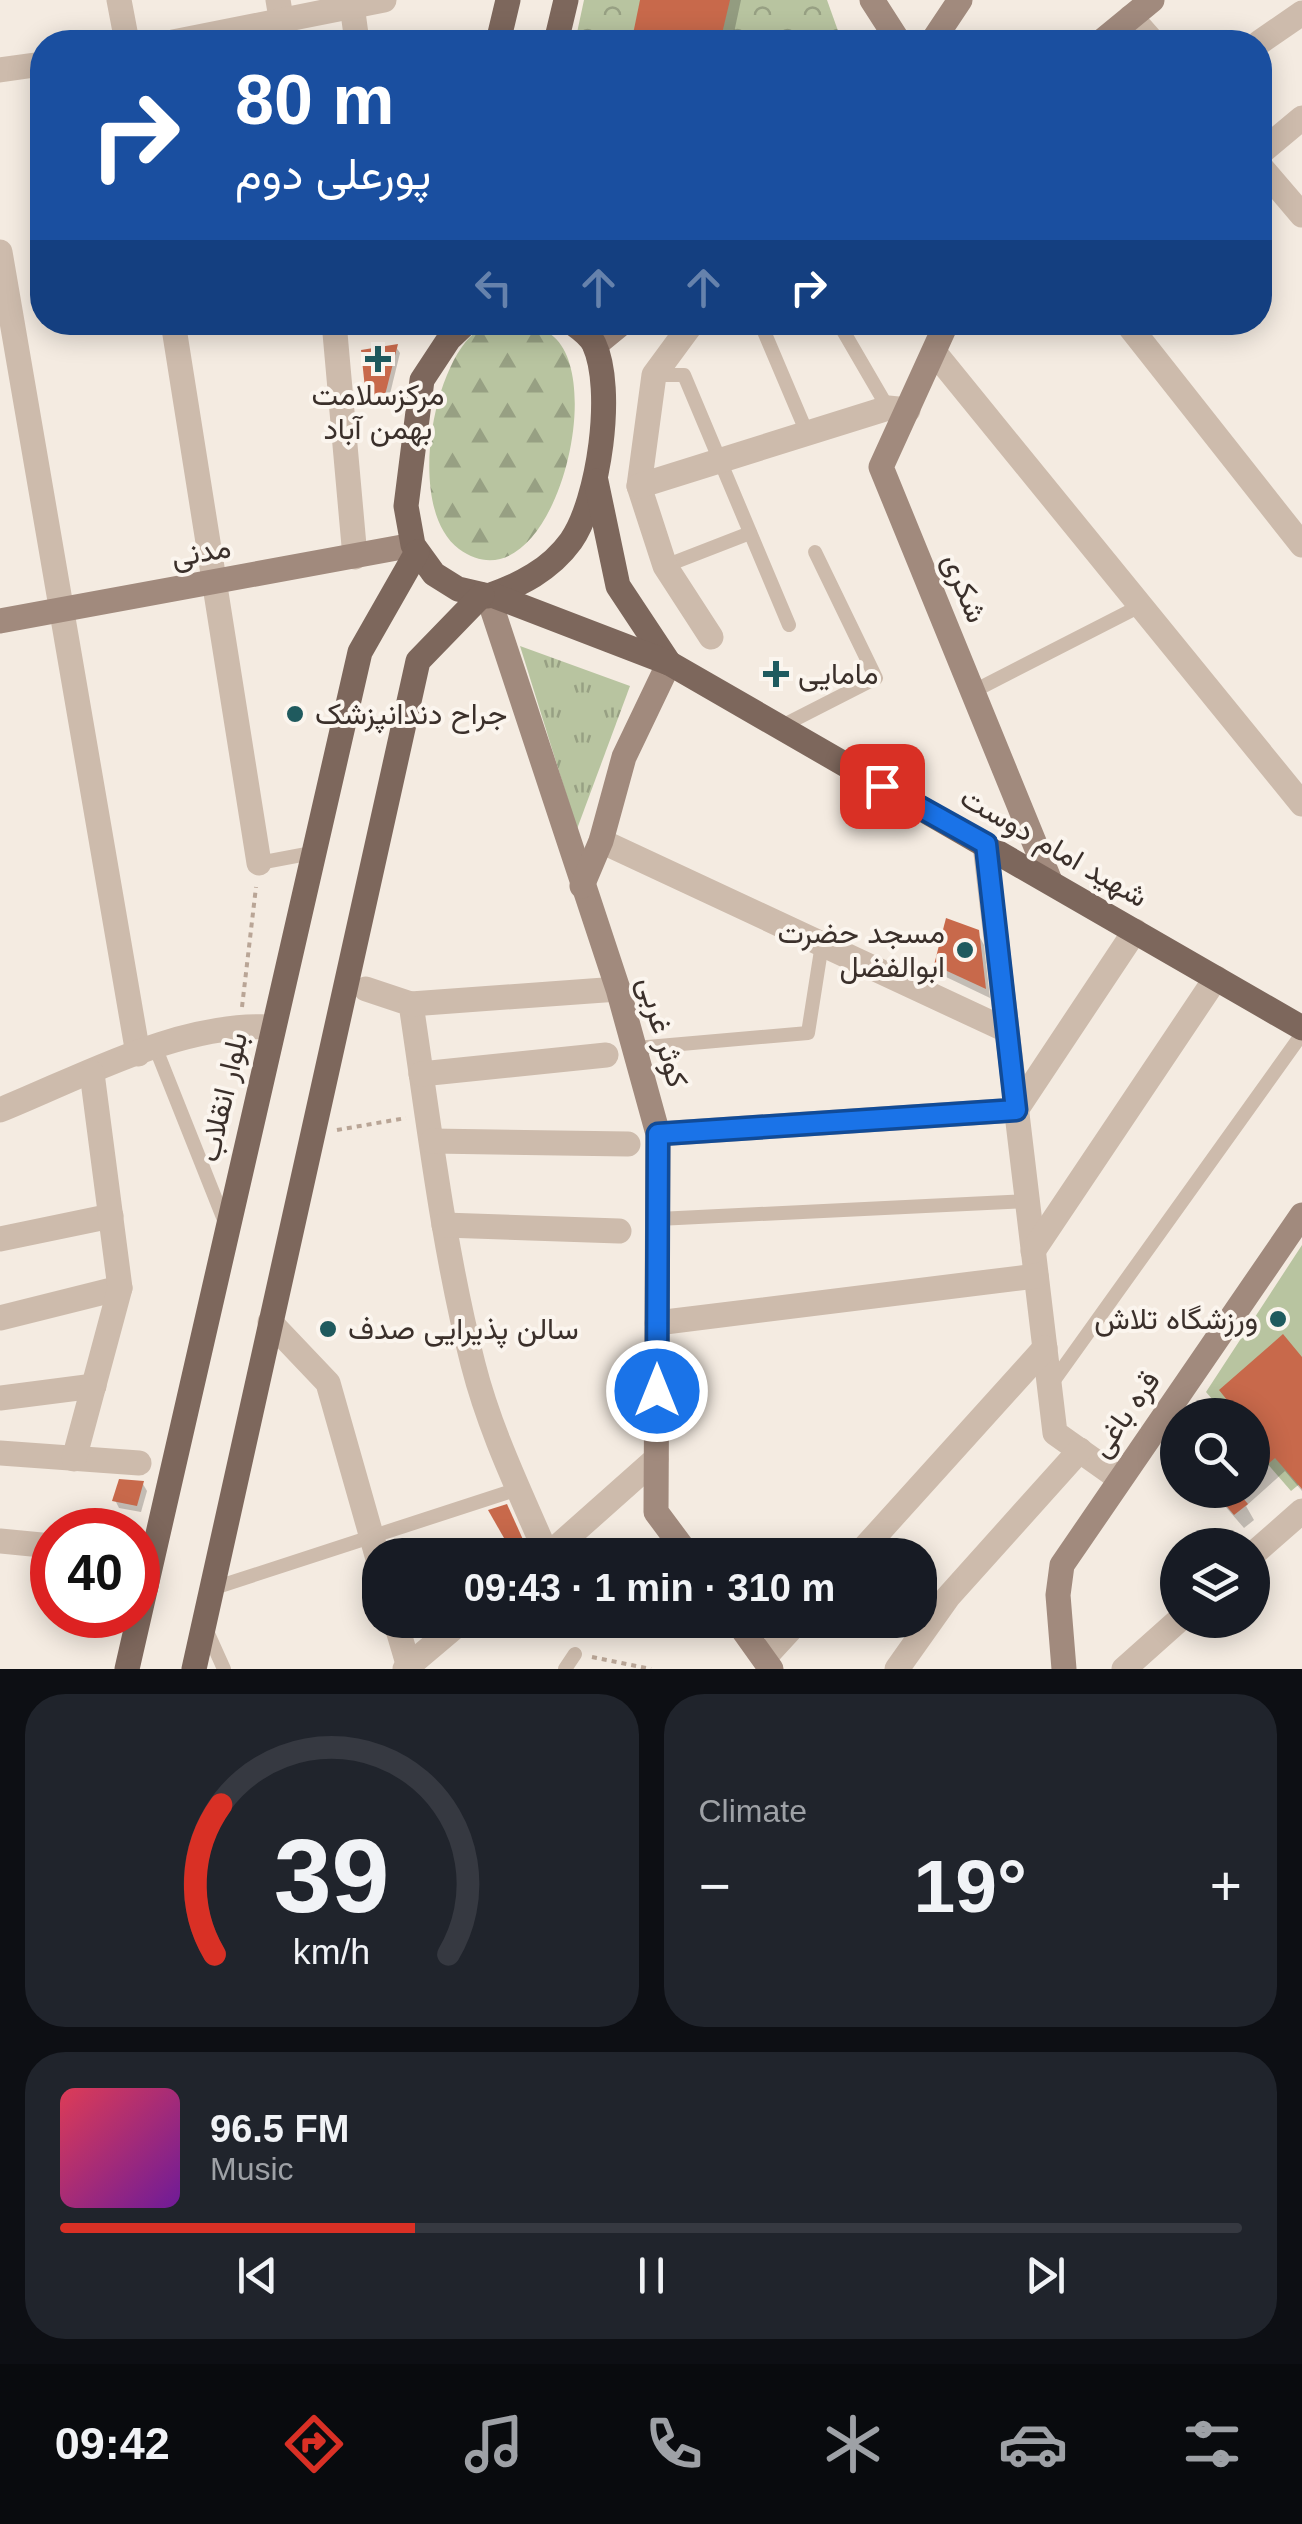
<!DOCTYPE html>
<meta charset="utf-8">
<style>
body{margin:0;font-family:Arial,Vazirmatn,sans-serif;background:#20242c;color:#f1f3f6;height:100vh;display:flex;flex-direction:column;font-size:38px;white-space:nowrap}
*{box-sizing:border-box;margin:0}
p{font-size:32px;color:#9ea1a6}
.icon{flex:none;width:55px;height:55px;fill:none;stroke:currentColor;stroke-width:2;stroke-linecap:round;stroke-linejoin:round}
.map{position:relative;height:1669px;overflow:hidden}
.drawer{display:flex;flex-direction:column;gap:25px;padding:25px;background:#0d0f14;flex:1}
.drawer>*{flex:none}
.banner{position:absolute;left:30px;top:30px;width:1242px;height:305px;border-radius:40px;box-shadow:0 5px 25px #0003;background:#1a4fa0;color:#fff;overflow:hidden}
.controls{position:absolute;left:1160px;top:1398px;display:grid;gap:20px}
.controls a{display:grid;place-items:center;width:110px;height:110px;border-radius:50%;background:#171b24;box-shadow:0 5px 25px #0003;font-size:50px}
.speed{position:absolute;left:30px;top:1508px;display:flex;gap:20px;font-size:50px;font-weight:700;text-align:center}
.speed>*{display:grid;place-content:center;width:130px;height:130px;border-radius:50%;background:#171b24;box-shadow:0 5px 25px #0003;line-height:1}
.speed .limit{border:15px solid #d22;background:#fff;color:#111}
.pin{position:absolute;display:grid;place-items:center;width:85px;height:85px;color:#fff;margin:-42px;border-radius:20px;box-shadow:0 5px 15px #0006}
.me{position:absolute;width:110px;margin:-55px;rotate:0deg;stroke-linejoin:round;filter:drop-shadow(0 0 8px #0008)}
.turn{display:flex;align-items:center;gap:35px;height:210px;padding:0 40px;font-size:45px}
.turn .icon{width:130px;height:130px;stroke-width:2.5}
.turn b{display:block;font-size:70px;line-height:85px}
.lanes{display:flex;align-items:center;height:95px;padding:0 40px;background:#0003;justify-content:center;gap:50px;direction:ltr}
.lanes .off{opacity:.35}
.big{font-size:75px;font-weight:600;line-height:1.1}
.drawer .widget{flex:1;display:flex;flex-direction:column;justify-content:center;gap:15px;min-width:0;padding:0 35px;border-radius:40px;background:#20242c}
.drawer .dial{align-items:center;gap:0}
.dial svg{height:260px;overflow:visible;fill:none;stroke:#363941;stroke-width:7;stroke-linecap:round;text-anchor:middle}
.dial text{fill:#f1f3f6;stroke:none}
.song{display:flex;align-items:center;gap:30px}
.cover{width:120px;height:120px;border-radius:15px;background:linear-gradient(135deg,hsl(350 70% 55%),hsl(280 70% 35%))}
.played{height:10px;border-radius:5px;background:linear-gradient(90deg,#d93025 30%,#363941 30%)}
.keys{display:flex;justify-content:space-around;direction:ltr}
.heat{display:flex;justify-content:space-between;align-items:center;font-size:55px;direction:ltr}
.drawer .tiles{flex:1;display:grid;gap:25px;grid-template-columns:1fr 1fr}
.widget:last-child{grid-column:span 2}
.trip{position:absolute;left:362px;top:1538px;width:575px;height:100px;border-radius:40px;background:#171b24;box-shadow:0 5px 25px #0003;font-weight:600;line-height:100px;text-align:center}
.menu{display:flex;height:160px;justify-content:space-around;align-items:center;background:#090b0e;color:#9ea1a6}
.menu .icon{width:70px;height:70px}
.menu .active{color:#d93025}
.menu b{font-size:45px;color:#f1f3f6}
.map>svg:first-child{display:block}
.grass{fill:url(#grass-tufts)}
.forest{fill:url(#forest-firs)}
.park{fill:url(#park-crowns)}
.pitch{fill:#b8c4a0}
.shadow{fill:#0003}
.building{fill:#c8694b}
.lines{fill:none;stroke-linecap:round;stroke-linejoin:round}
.path{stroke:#b9a596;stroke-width:4;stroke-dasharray:5 5;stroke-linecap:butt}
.lane{stroke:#cdbbac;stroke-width:14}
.street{stroke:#cdbbac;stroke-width:25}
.secondary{stroke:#a18a7d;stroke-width:25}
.primary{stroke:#7d675c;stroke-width:25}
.route-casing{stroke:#114b97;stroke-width:25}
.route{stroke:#1a73e8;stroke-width:18}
.poi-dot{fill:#1f5a5e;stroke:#fbf5ee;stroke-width:4}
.labels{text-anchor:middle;stroke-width:8;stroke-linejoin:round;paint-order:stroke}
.poi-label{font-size:30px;fill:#3b302b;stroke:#fbf5ee;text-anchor:start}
.street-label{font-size:30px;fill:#3b302b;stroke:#fbf5ee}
</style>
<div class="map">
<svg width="1302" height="1669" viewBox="0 0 1302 1669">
<defs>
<pattern id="grass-tufts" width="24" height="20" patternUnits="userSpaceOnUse" patternTransform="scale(2.5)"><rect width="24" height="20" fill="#b8c4a0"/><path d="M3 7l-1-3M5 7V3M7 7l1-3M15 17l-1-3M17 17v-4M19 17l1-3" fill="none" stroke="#97a083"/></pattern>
<pattern id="forest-firs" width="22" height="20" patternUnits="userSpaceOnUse" patternTransform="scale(2.5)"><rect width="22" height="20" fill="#b8c4a0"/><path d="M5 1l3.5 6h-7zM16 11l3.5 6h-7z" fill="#97a083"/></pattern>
<pattern id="park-crowns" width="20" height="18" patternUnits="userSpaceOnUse" patternTransform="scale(2.5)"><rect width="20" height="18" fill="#b8c4a0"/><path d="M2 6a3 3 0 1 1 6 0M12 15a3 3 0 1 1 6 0" fill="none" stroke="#97a083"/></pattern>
</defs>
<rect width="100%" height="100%" fill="#f4ebe1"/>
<!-- grass -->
<path class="grass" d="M520,646l110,40 -53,143z"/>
<!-- forest -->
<path class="forest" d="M497,322c21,0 40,-1 57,15 55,49 -7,276 -95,212 -51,-38 -29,-171 11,-212 7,-7 18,-11 27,-15z"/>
<!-- park -->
<path class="park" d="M584,0h243l15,42h-267z"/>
<!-- pitch -->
<path class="pitch" d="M1302,1245v237l-11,9 -38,-44 -1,-32h-26l-20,-23z"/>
<!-- shadow -->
<g class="shadow">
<path d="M642,0h99l-9,42h-95z"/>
<path d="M396,347l4,6 -12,49 -16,2 -4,-7z"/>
<path d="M977,932l7,13 6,53 -46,-22 -7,-12z"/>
<path d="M1302,1361v130l-17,-20 -39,35 8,14 -10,8 -33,-38h41v-75h-14l-16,-24z"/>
<path d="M143,1484l4,7 -6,21 -22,-4 -4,-8z"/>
<path d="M491,1511l19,3 17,38 -11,3z"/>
</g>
<!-- building -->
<g class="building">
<path d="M640,0h90l-10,42 -88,-3z"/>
<path d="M398,344l-13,51 -19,3 -5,-48z"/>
<path d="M946,918l33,12 7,59 -52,-24z"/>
<path d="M1283,1334l19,23v132l-27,-31 -23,20v-63h-13l-20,-25z"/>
<path d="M119,1479l25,2 -7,25 -25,-5z"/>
<path d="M1213,1490h23l12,14 -14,11z"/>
<path d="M507,1504l18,40 -13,8 -24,-42z"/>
</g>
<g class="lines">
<!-- path -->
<g class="path">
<path d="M242,1007l14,-120"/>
<path d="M337,1130l69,-12"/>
<path d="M592,1657l59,12"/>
</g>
<!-- lane -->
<g class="lane">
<path d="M760,322l47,111"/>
<path d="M838,322l50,86"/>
<path d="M655,375h29l105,250"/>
<path d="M665,566l85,-33"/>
<path d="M972,692l168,-86"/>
<path d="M780,727l96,-49 -61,-126"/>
<path d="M259,863l53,-10"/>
<path d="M636,1048l172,-15 14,-89"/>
<path d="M156,1049l70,176"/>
<path d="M658,1219l369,-18"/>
<path d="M1050,1386l252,-352"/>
<path d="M211,1589l307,-100"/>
<path d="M206,1629l18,40"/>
<path d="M565,1669l10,-15"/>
</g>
<!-- street -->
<g class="street">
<path d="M119,0l8,42"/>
<path d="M278,0l7,42"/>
<path d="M352,5l5,37"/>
<path d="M1131,17l22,25"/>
<path d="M173,42l211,-42"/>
<path d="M1260,42l42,-29"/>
<path d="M0,70l42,-6"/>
<path d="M1260,153l42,-35"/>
<path d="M1260,166l42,49"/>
<path d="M0,252l138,802"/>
<path d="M173,322l86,541"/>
<path d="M334,322l21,235"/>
<path d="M693,322l-39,53 -15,111 26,80 46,71"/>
<path d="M1126,322l176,223"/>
<path d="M934,352l368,452"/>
<path d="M639,486l249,-78 20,2"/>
<path d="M601,841l405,189"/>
<path d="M985,845l70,588 65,46"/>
<path d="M366,989l45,15c18,120 32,242 62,360 17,67 47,128 74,191"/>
<path d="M411,1004l207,-15"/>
<path d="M421,1074l185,-19"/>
<path d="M0,1110c84,-34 180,-88 272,-83"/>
<path d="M658,1134l358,-24 119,-179"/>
<path d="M432,1141l196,3"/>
<path d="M444,1225l175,6"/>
<path d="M0,1239l111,-23"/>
<path d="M1033,1251l183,-273"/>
<path d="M0,1318l120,-30"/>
<path d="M270,1322l58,61 52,183"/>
<path d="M657,1323l379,-47"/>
<path d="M0,1398l94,-12"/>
<path d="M0,1453l139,10"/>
<path d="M74,1459l46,-171 -28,-215"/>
<path d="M0,1541l52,5"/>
<path d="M548,1555l108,-96"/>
<path d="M858,1555l187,-207"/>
<path d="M1252,1555l50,-44"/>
<path d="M395,1620l14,47"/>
<path d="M764,1658l35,-38"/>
<path d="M405,1669l58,-49"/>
<path d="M897,1669l51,-72 132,-147"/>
<path d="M1124,1669l55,-49"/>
</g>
<!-- secondary -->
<g class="secondary">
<path d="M872,0l27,42"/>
<path d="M932,42l28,-42"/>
<path d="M1101,42l51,-42"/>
<path d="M947,322l-66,145 169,414"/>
<path d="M595,345l28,-23"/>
<path d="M488,596l130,393 40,145 -2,378 32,43"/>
<path d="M0,621l413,-76"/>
<path d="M582,886l19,-45 23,-84 45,-94"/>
<path d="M736,1620l35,49"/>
<path d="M1064,1669l-6,-74 4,-30 240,-350"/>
</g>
<!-- primary -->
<g class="primary">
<path d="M498,42l10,-42"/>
<path d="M556,42l10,-42"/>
<path d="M467,322l-18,17 -27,41 -16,126 7,39 21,29 24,15 30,7c32,-11 62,-26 83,-55 28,-40 44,-152 23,-197 -5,-10 -15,-16 -23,-22"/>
<path d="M596,481l22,105 51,77"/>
<path d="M492,595l177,68 633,365"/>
<path d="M127,1669l233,-1017 57,-100"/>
<path d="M194,1669l224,-1008 64,-66"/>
</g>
</g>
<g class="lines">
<!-- route casing -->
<g class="route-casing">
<path id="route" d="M657,1391l1,-257 358,-24 -30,-266 -104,-58"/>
</g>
<!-- route -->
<use href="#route" class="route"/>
</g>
<!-- markers -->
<g class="poi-dot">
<path d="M373 344h10v10h10v10h-10v10h-10v-10h-10v-10h10z"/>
<path d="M771 659h10v10h10v10h-10v10h-10v-10h-10v-10h10z"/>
<circle cx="295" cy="714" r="10"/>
<circle cx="965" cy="950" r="10"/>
<circle cx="1278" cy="1319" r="10"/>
<circle cx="328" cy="1329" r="10"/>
</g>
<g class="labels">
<!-- poi labels -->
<g class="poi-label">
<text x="378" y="405" text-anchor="middle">مرکزسلامت<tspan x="378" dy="34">بهمن آباد</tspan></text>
<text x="798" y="684">مامایی</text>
<text x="315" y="724">جراح دندانپزشک</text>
<text x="945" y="943" text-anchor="end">مسجد حضرت<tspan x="945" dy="34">ابوالفضل</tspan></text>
<text x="1258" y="1329" text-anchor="end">ورزشگاه تلاش</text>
<text x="348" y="1339">سالن پذیرایی صدف</text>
</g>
<!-- street labels -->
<g class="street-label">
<text transform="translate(201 552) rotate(-10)" y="10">مدنی</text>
<text transform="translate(965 588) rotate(68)" y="10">شکری</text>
<text transform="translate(1054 847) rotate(30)" y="10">شهید امام دوست</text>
<text transform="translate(663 1032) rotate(74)" y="10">کوثر غربی</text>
<text transform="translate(223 1097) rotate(-77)" y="10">بلوار انقلاب</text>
<text transform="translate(1125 1414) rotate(-55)" y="10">قره باغی</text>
</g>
</g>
</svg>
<div class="controls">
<a><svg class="icon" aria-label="search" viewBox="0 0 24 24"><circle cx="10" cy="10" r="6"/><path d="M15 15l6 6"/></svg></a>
<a><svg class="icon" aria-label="layers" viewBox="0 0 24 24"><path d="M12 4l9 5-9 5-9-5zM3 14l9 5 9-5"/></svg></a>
</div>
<div class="speed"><div class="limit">40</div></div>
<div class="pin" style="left:882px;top:786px;background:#d93025"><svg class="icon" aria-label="arrive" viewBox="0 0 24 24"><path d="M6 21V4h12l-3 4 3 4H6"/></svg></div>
<svg class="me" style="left:657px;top:1391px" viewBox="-20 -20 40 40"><circle r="17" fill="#1a73e8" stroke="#fff" stroke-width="3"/><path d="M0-11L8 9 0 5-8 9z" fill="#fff"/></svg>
<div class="trip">09:43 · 1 min · 310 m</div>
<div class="banner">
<div class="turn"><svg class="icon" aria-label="right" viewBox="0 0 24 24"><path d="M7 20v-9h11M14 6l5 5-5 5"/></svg><div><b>80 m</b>پورعلی دوم</div></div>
<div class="lanes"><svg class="icon off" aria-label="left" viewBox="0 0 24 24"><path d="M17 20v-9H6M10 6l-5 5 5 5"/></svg><svg class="icon off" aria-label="ahead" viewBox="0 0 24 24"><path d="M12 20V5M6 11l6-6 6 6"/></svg><svg class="icon off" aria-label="ahead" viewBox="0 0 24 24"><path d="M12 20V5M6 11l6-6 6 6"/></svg><svg class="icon" aria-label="right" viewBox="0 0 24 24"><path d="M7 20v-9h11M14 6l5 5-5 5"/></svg></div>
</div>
</div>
<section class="drawer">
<div class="tiles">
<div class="widget dial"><svg viewBox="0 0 100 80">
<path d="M14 69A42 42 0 1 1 86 69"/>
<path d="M14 69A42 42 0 0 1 16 23" stroke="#d93025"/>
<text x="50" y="56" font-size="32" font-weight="700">39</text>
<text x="50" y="72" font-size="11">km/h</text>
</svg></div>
<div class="widget"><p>Climate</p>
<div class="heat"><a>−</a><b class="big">19°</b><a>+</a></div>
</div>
<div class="widget">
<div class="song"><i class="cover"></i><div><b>96.5 FM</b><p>Music</p></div></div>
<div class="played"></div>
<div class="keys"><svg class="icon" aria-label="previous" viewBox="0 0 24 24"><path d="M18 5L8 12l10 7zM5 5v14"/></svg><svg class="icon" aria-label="pause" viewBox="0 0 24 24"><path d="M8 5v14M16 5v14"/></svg><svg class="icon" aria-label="next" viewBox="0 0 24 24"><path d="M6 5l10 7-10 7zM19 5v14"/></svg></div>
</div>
</div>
</section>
<nav class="menu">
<b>09:42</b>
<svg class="icon active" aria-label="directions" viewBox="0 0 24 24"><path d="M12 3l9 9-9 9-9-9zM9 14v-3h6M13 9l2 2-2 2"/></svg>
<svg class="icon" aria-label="music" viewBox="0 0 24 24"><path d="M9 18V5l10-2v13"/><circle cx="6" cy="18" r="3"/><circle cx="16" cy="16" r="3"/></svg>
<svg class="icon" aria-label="phone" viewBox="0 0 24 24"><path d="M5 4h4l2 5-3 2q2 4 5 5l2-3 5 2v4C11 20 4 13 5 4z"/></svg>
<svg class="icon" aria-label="climate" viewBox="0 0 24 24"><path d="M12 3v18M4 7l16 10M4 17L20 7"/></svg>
<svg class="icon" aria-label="car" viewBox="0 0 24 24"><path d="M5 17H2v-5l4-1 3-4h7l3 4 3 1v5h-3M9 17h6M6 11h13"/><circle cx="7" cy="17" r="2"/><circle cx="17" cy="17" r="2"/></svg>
<svg class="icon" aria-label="filters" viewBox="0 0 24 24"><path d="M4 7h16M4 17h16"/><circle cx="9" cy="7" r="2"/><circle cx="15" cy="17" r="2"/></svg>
</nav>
